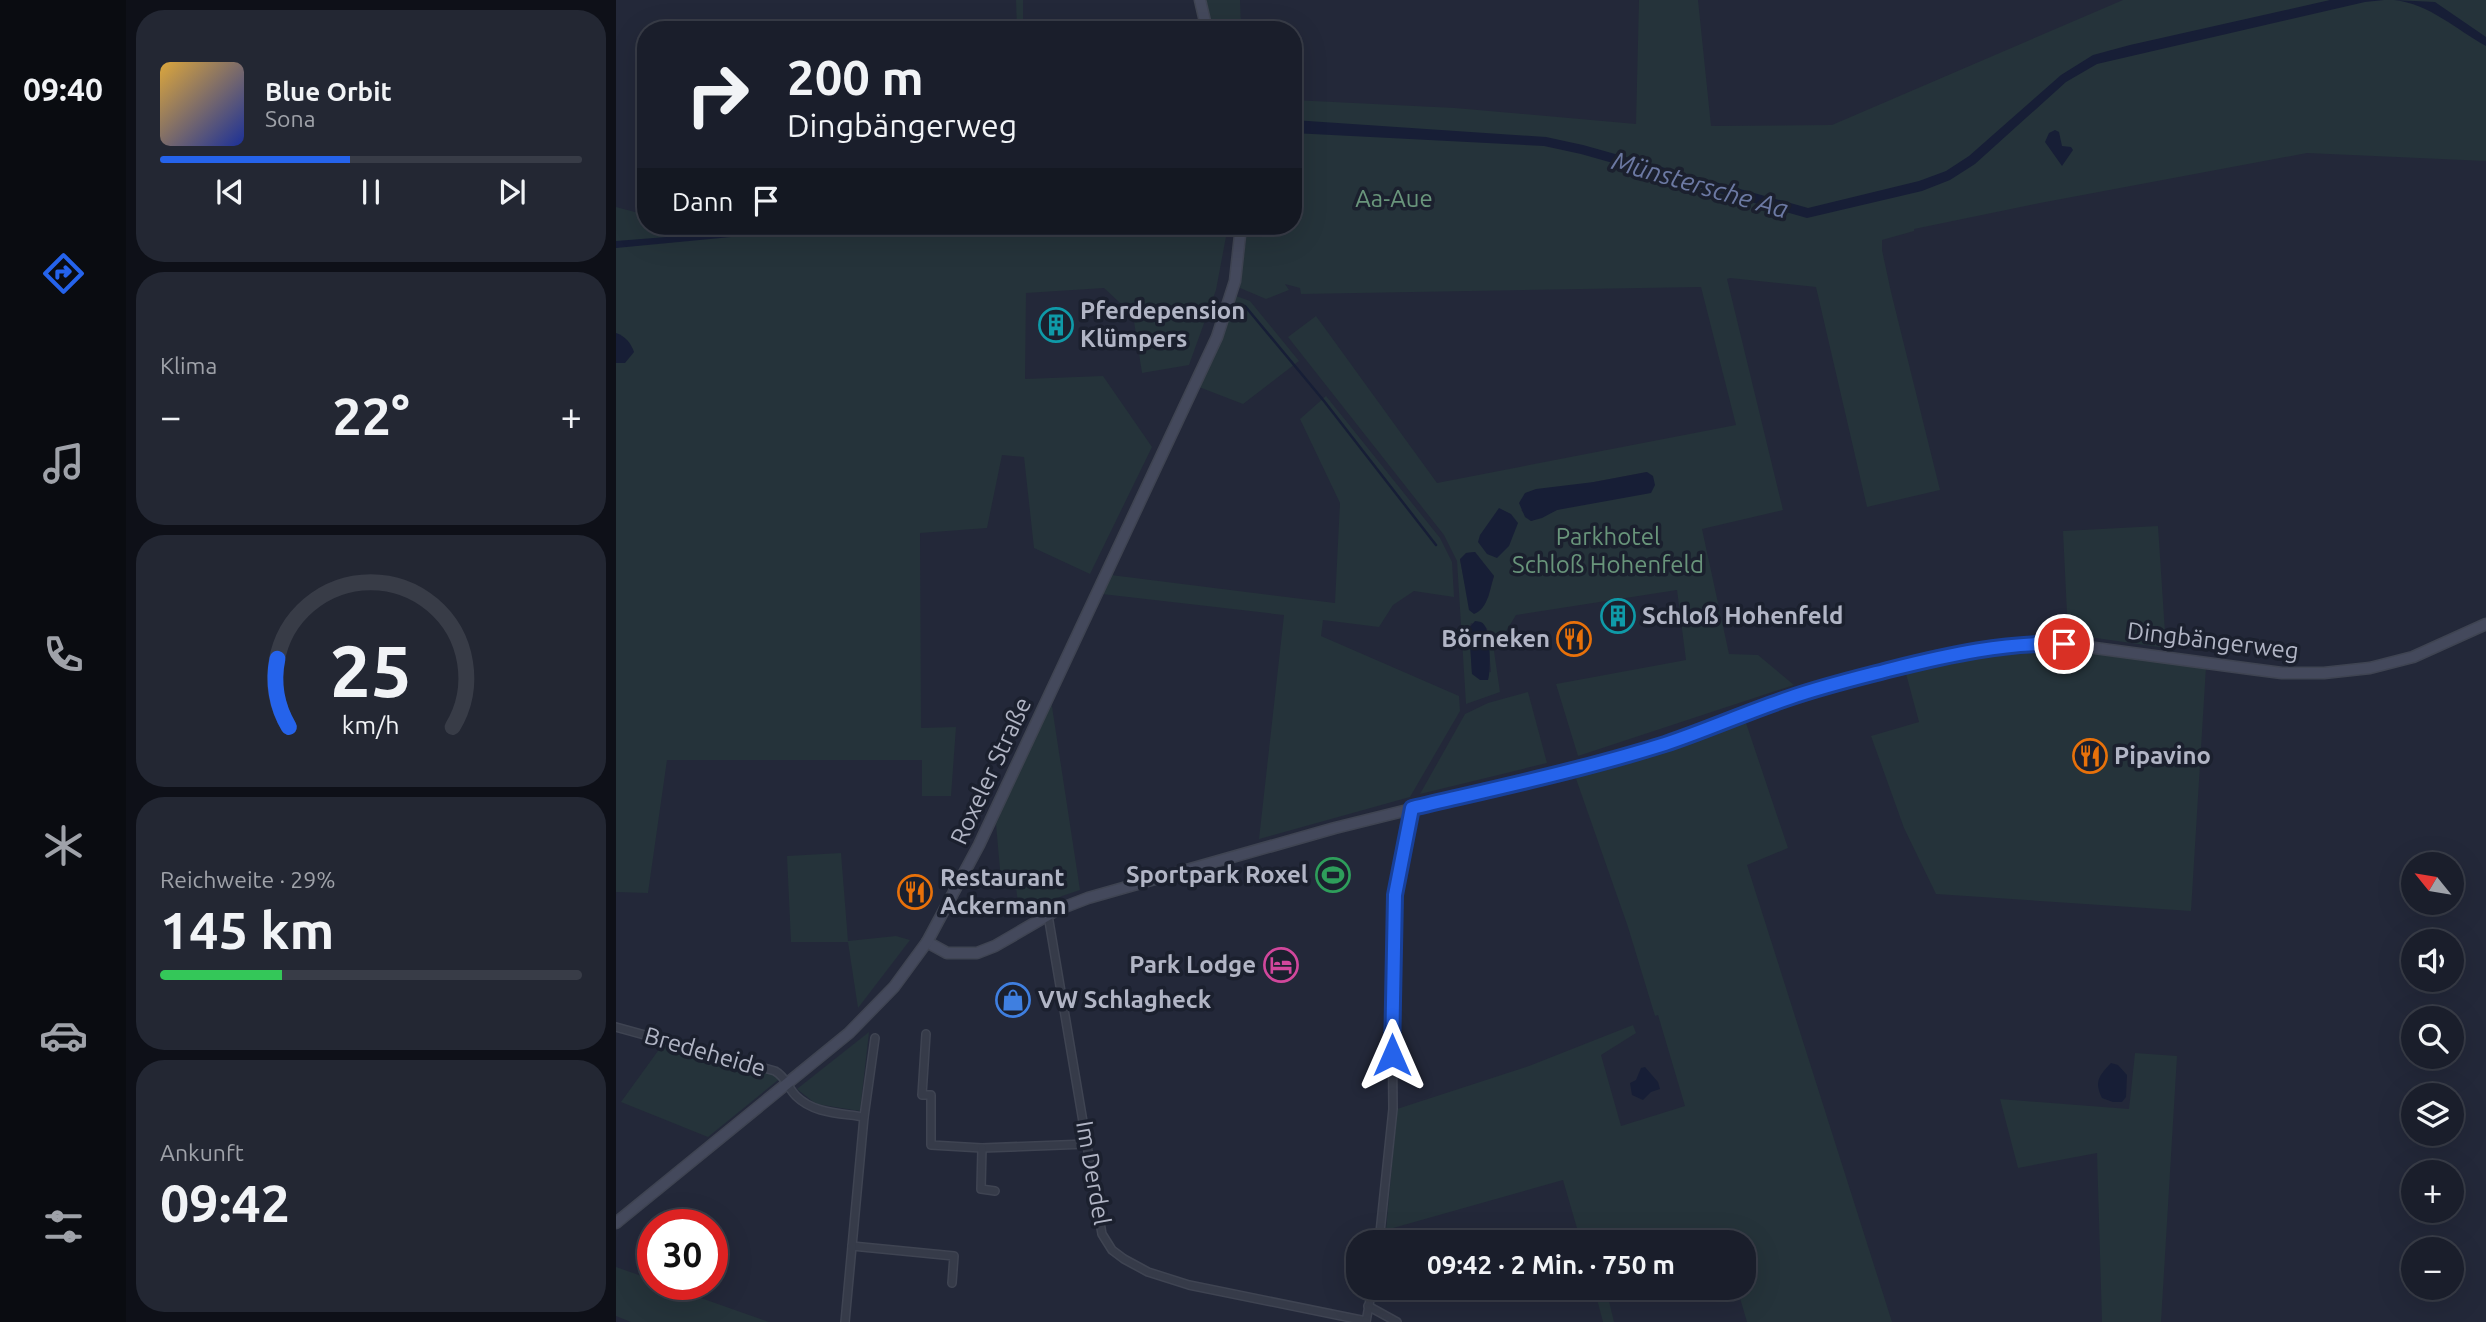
<!DOCTYPE html>
<html lang="de">
<meta charset="utf-8">
<style>
body{margin:0;font-family:Ubuntu,sans-serif;background:#232733;color:#f1f3f6;height:100vh;display:flex;flex-direction:column;font-size:26px;white-space:nowrap}
*{box-sizing:border-box;margin:0}
p{font-size:23px;color:#9fa2a9}
.icon{flex:none;width:38px;height:38px;fill:none;stroke:currentColor;stroke-width:2;stroke-linecap:round;stroke-linejoin:round}
.map{position:relative;flex:1;overflow:hidden}
.drawer{display:flex;flex-direction:column;gap:10px;padding:10px;background:#0e1018;width:490px}
.drawer>*{flex:none}
.banner{position:absolute;left:21px;top:21px;width:665px;height:214px;border-radius:28px;box-shadow:0 7px 28px #0002,0 0 0 2px #383c47;background:#1a1e2b;color:#f1f3f6;overflow:hidden}
.needle{width:46px;rotate:300deg}
.fabs{position:absolute;left:1785px;top:852px;display:grid;gap:14px}
.fabs a{display:grid;place-items:center;width:63px;height:63px;border-radius:50%;background:#1a1e2b;box-shadow:0 7px 28px #0002,0 0 0 2px #383c47;font-size:35px}
.speed{position:absolute;left:21px;top:1209px;display:flex;gap:14px;font-size:35px;font-weight:700;text-align:center}
.speed>*{display:grid;place-content:center;width:91px;height:91px;border-radius:50%;background:#1a1e2b;box-shadow:0 7px 28px #0002,0 0 0 2px #383c47;line-height:1}
.speed .limit{border:10px solid #d22;background:#fff;color:#111}
.pin{position:absolute;display:grid;place-items:center;width:60px;height:60px;color:#fff;margin:-30px;border:4px solid #fff;border-radius:50%;box-shadow:0 2px 7px #0007}
.me{position:absolute;width:77px;margin:-38px;rotate:0deg;stroke-linejoin:round;filter:drop-shadow(0 0 5px #0008)}
.turn{display:flex;align-items:center;gap:24px;height:147px;padding:0 35px;font-size:32px}
.turn .icon{width:91px;height:91px;stroke-width:2.5}
.turn b{display:block;font-size:49px;line-height:60px}
.then{display:flex;align-items:center;height:66px;padding:0 35px;background:#0003;gap:14px;font-size:26px}
.big{font-size:52px;font-weight:700;line-height:1.1}
.drawer .widget{flex:1;display:flex;flex-direction:column;justify-content:center;gap:10px;min-width:0;padding:0 24px;border-radius:28px;background:#232733}
.drawer .dial{align-items:center;gap:0}
.dial svg{height:182px;overflow:visible;fill:none;stroke:#383c47;stroke-width:7;stroke-linecap:round;text-anchor:middle}
.dial text{fill:#f1f3f6;stroke:none}
.song{display:flex;align-items:center;gap:21px}
.cover{width:84px;height:84px;border-radius:10px;background:linear-gradient(135deg,hsl(40 70% 55%),hsl(230 70% 35%))}
.played{height:7px;border-radius:4px;background:linear-gradient(90deg,#2563eb 45%,#383c47 45%)}
.keys{display:flex;justify-content:space-around;direction:ltr}
.heat{display:flex;justify-content:space-between;align-items:center;font-size:38px;direction:ltr}
.charge{height:10px;border-radius:5px;background:linear-gradient(90deg,#34c759 29%,#383c47 0)}
.trip{position:absolute;left:730px;top:1230px;width:410px;height:70px;border-radius:28px;background:#1a1e2b;box-shadow:0 7px 28px #0002,0 0 0 2px #383c47;font-weight:700;line-height:70px;text-align:center}
main{display:flex;flex:1;min-height:0}
.menu{display:flex;flex-direction:column;width:126px;justify-content:space-around;align-items:center;background:#0a0c11;color:#9fa2a9}
.menu .icon{width:49px;height:49px}
.menu .current{color:#2563eb}
.menu b{font-size:32px;color:#f1f3f6}
.map>svg:first-child{display:block}
.green{fill:#25333a;fill-rule:evenodd}
.water{fill:#171e36}
.lines{fill:none;stroke-linecap:round;stroke-linejoin:round}
.stream{stroke:#171e36;stroke-width:2.5}
.minor-casing{stroke:#3f4452;stroke-width:10}
.secondary-casing{stroke:#3f4452;stroke-width:13}
.minor{stroke:#363b49;stroke-width:7}
.secondary{stroke:#44495c;stroke-width:10}
.route-casing{stroke:#184099;stroke-width:18}
.route{stroke:#2563eb;stroke-width:12}
.labels{text-anchor:middle;stroke-width:7;stroke-linejoin:round;paint-order:stroke}
.park-label{font-size:24px;fill:#69957b;stroke:#1b202e}
.poi-label{font-size:24px;font-weight:bold;fill:#b1b5c5;stroke:#1b202e;text-anchor:start}
.street-label{font-size:24px;fill:#b1b5c5;stroke:#1b202e}
.water-label{font-size:26px;font-style:italic;fill:#6c79a3;stroke:#1b202e}
</style>
<main>
<nav class="menu">
<b>09:40</b>
<svg class="icon current" aria-label="directions" viewBox="0 0 24 24"><path d="M12 3l9 9-9 9-9-9zM9 14v-3h6M13 9l2 2-2 2"/></svg>
<svg class="icon" aria-label="music" viewBox="0 0 24 24"><path d="M9 18V5l10-2v13"/><circle cx="6" cy="18" r="3"/><circle cx="16" cy="16" r="3"/></svg>
<svg class="icon" aria-label="phone" viewBox="0 0 24 24"><path d="M5 4h4l2 5-3 2q2 4 5 5l2-3 5 2v4C11 20 4 13 5 4z"/></svg>
<svg class="icon" aria-label="climate" viewBox="0 0 24 24"><path d="M12 3v18M4 7l16 10M4 17L20 7"/></svg>
<svg class="icon" aria-label="car" viewBox="0 0 24 24"><path d="M5 17H2v-5l4-1 3-4h7l3 4 3 1v5h-3M9 17h6M6 11h13"/><circle cx="7" cy="17" r="2"/><circle cx="17" cy="17" r="2"/></svg>
<svg class="icon" aria-label="filters" viewBox="0 0 24 24"><path d="M4 7h16M4 17h16"/><circle cx="9" cy="7" r="2"/><circle cx="15" cy="17" r="2"/></svg>
</nav>
<section class="drawer">
<div class="widget">
<div class="song"><i class="cover"></i><div><b>Blue Orbit</b><p>Sona</p></div></div>
<div class="played"></div>
<div class="keys"><svg class="icon" aria-label="previous" viewBox="0 0 24 24"><path d="M18 5L8 12l10 7zM5 5v14"/></svg><svg class="icon" aria-label="pause" viewBox="0 0 24 24"><path d="M8 5v14M16 5v14"/></svg><svg class="icon" aria-label="next" viewBox="0 0 24 24"><path d="M6 5l10 7-10 7zM19 5v14"/></svg></div>
</div>
<div class="widget"><p>Klima</p>
<div class="heat"><a>−</a><b class="big">22°</b><a>+</a></div>
</div>
<div class="widget dial"><svg viewBox="0 0 100 80">
<path d="M14 69A42 42 0 1 1 86 69"/>
<path d="M14 69A42 42 0 0 1 9 39" stroke="#2563eb"/>
<text x="50" y="56" font-size="32" font-weight="700">25</text>
<text x="50" y="72" font-size="11">km/h</text>
</svg></div>
<div class="widget"><p>Reichweite · 29%</p><b class="big">145 km</b><div class="charge"></div></div>
<div class="widget"><p>Ankunft</p><b class="big">09:42</b></div>
</section>
<div class="map">
<svg width="1870" height="1322" viewBox="0 0 1870 1322">
<rect width="100%" height="100%" fill="#232839"/>
<!-- green -->
<g class="green">
<path d="M400,0h7v30h-6z"/>
<path d="M590,0h34l1,30h-28z"/>
<path d="M1023,0h59l13,126 121,-1 291,-125h363v161l-179,-8 -267,50 -126,26v2l-32,9v10l9,42 49,198 -73,17 -51,-220 -86,-9 -3,1 56,231 -81,19 27,125 29,1 36,30 -216,71 -22,-72 130,-24 -9,-70 -161,25 -22,36 6,41 -34,12 -9,-143 -13,-26 -156,-198 28,-21 121,167 299,-58 -35,-138 -400,7 -1,-6 -15,-4 4,6 -23,9 -26,-11 6,-49 -1,-13h48v-126l162,8 181,16zM1031,472l-116,49 -10,-11 73,-28zM859,552l19,24 -6,22 -21,-4 -7,-34 6,-7zM855,623l16,5 4,44 -19,2 -3,-46z"/>
<path d="M0,207l30,8v11h582l-12,64 -27,75 -47,8 -9,-58 -29,-27 -78,5 -1,86 78,-3 49,71 -62,127 -56,-26 -10,-91 -22,-2 -15,73 -67,5 1,195 35,-1 -5,69h-29v-36h-255l-19,133 -32,-1z"/>
<path d="M620,296l14,5 49,60 -56,43 -44,-17z"/>
<path d="M710,396l114,142 12,24 2,35 -40,-6 -21,14 -14,22 -56,-7 -2,16 138,60 1,15 -50,86 -151,42 25,-224 -182,-21 9,-19 224,28 5,-100 -40,-84z"/>
<path d="M1542,526l8,122 -98,-14 -5,-103z"/>
<path d="M1397,648l51,2 142,17 -15,244 -255,-17 -32,-66 -33,-92 48,-14 -14,-52 25,-7z"/>
<path d="M912,692l19,71 -127,31 45,-80 23,-11z"/>
<path d="M435,700l29,190 -18,6 -42,22 -5,-38 -14,1 -5,-57z"/>
<path d="M1128,717l44,131 -41,17 145,457h-145l-10,-34h6v-46h-162l-18,-62 -177,50 11,-121 132,-43 104,-41 3,8 -35,22 20,71 64,-20 -27,-91 -3,1 -27,-89 -54,-154z"/>
<path d="M225,853l7,88 48,-5 14,4 -52,68 -10,-66h-57l-4,-86z"/>
<path d="M253,1032l-9,79 -44,-7 -19,-15z"/>
<path d="M47,1044l120,32 -75,61 -87,-35z"/>
<path d="M1519,1053l42,3 -16,266h-59l-5,-169 -79,15 -18,-69 129,10z"/>
<path d="M0,1267l37,13v4l11,1 105,37h-138l-15,-6z"/>
<path d="M978,1288h45l-31,9 6,25h-11z"/>
</g>
<!-- water -->
<g class="water">
<path d="M1714,0h54l-19,2 -268,62 -31,18 -91,82 -25,16 -28,11 -115,27 -226,-64 -37,-8 -251,-13v-13l253,17 37,8 225,63 111,-27 27,-10 23,-15 92,-81 32,-20 37,-10z"/>
<path d="M1778,0l41,2 51,35v9c-31,-17 -56,-42 -92,-46z"/>
<path d="M1439,130l4,2 3,14 9,1 2,3 -11,16 -17,-24 4,-9z"/>
<path d="M187,226h32l-13,7 -17,2 -74,2 -115,11v-7z"/>
<path d="M0,333c9,3 15,10 18,19l-9,11h-9z"/>
<path d="M1031,472l6,4 2,9 -4,8 -94,17 -15,8 -11,3 -6,-4 -6,-14 6,-10 11,-4 58,-7z"/>
<path d="M883,508l12,6 7,9 -9,23 -12,12 -10,-4 -9,-12 2,-7z"/>
<path d="M859,552l19,24c-5,14 -5,32 -20,38l-5,-4 -9,-51 6,-6z"/>
<path d="M859,621c5,1 7,0 10,5 5,8 6,44 3,54h-8l-8,-6 -3,-46z"/>
<path d="M1495,1063l7,2 9,10 -1,22 -4,5h-9l-11,-4c-8,-17 -3,-22 9,-35z"/>
<path d="M1029,1067l13,15 2,7 -9,3 -8,8 -11,-5 -2,-12 6,-3 5,-12z"/>
</g>
<g class="lines">
<!-- stream -->
<path class="stream" d="M629,306l79,95 112,144"/>
<!-- minor casing -->
<g class="minor-casing">
<g id="minor">
<path d="M432,915l54,319 10,16 12,9 24,13 41,13 177,36"/>
<path d="M0,1027l159,44c11,6 13,17 21,25 18,18 45,17 68,21"/>
<path d="M310,1034l-4,61h9v50l51,3 105,-4"/>
<path d="M366,1148l-1,41 14,2"/>
<path d="M763,1242l14,-133 -1,-108 3,-106 17,-87"/>
<path d="M236,1246l102,10 -2,27"/>
<path d="M752,1306l29,16"/>
<path d="M229,1322l19,-205 11,-79"/>
<path d="M750,1322l6,-34"/>
</g>
</g>
<!-- secondary casing -->
<g class="secondary-casing">
<g id="secondary">
<path d="M584,0l7,30"/>
<path d="M311,942l20,11h30l18,-7 62,-36 31,-12 247,-70 290,-72 208,-72 105,-26 76,-13 51,-1 186,25 31,4h42l46,-5 43,-11 73,-33"/>
<path d="M0,1223l233,-190 45,-46 33,-45 52,-97 238,-508 18,-56 6,-55"/>
</g>
</g>
<!-- minor -->
<use href="#minor" class="minor"/>
<!-- secondary -->
<use href="#secondary" class="secondary"/>
</g>
<g class="lines">
<!-- route casing -->
<g class="route-casing">
<path id="route" d="M776,1055l3,-160 17,-87c85,-20 170,-38 253,-64 42,-14 82,-32 124,-46 34,-12 68,-20 103,-29 56,-14 114,-27 172,-25"/>
</g>
<!-- route -->
<use href="#route" class="route"/>
</g>
<!-- icons -->
<defs>
<g id="building-ring" transform="scale(1.75)"><circle r="9.5" fill="#1b202e" stroke="#0f9aa8" stroke-width="1.5"/><path d="M-4-6H4V6H1V3H-1V6H-4ZM-2.5-4.3h1.7v1.8h-1.7ZM.8-4.3h1.7v1.8H.8ZM-2.5-1h1.7V.8h-1.7ZM.8-1h1.7V.8H.8Z" fill="#0f9aa8"/></g>
<g id="restaurant-ring" transform="scale(1.75)"><circle r="9.5" fill="#1b202e" stroke="#e8710a" stroke-width="1.5"/><path d="M-5-6h1v4h1v-4h1v4h1v-4h1v5L-1.5 .5V6h-2V.5L-5-1ZM5-6V6H3V1.5H1.5Q1.5-4 5-6Z" fill="#e8710a"/></g>
<g id="stadium-ring" transform="scale(1.75)"><circle r="9.5" fill="#1b202e" stroke="#2e9e5b" stroke-width="1.5"/><path d="M0-5a6.5 5 0 1 0 0 10a6.5 5 0 1 0 0-10ZM-3.5-1.8h7v3.6h-7Z" fill="#2e9e5b"/></g>
<g id="hotel-ring" transform="scale(1.75)"><circle r="9.5" fill="#1b202e" stroke="#d1479c" stroke-width="1.5"/><path d="M-6-4.5h1.5V1H6V5H4.5V3h-9V5H-6ZM-4 0a1.8 1.8 0 1 1 3.6 0ZM.5 0V-2.5h3Q6-2.5 6 0Z" fill="#d1479c"/></g>
<g id="shop-ring" transform="scale(1.75)"><circle r="9.5" fill="#1b202e" stroke="#3f7fe0" stroke-width="1.5"/><path d="M-5-2.5h2.3a2.7 3.5 0 0 1 5.4 0H5L5.5 6h-11ZM-1.5-2.5h3a1.5 2.3 0 0 0-3 0Z" fill="#3f7fe0"/></g>
</defs>
<g fill-rule="evenodd">
<use href="#building-ring" x="440" y="325"/>
<use href="#building-ring" x="1002" y="616"/>
<use href="#restaurant-ring" x="958" y="639"/>
<use href="#restaurant-ring" x="1474" y="756"/>
<use href="#stadium-ring" x="717" y="875"/>
<use href="#restaurant-ring" x="299" y="892"/>
<use href="#hotel-ring" x="665" y="965"/>
<use href="#shop-ring" x="397" y="1000"/>
</g>
<g class="labels">
<!-- park labels -->
<g class="park-label">
<text x="778" y="207">Aa-Aue</text>
<text x="992" y="545">Parkhotel<tspan x="992" dy="28">Schloß Hohenfeld</tspan></text>
</g>
<!-- poi labels -->
<g class="poi-label">
<text x="464" y="319">Pferdepension<tspan x="464" dy="28">Klümpers</tspan></text>
<text x="1026" y="624">Schloß Hohenfeld</text>
<text x="934" y="647" text-anchor="end">Börneken</text>
<text x="1498" y="764">Pipavino</text>
<text x="692" y="883" text-anchor="end">Sportpark Roxel</text>
<text x="324" y="886">Restaurant<tspan x="324" dy="28">Ackermann</tspan></text>
<text x="640" y="973" text-anchor="end">Park Lodge</text>
<text x="422" y="1008">VW Schlagheck</text>
</g>
<!-- street labels -->
<g class="street-label">
<text transform="translate(1597 641) rotate(7)" y="8">Dingbängerweg</text>
<text transform="translate(375 771) rotate(-65)" y="8">Roxeler Straße</text>
<text transform="translate(89 1052) rotate(16)" y="8">Bredeheide</text>
<text transform="translate(477 1173) rotate(80)" y="8">Im Derdel</text>
</g>
<!-- water labels -->
<g class="water-label">
<text transform="translate(1084 185) rotate(16)" y="9">Münstersche Aa</text>
</g>
</g>
</svg>
<div class="fabs">
<a><svg class="needle" viewBox="-14 -14 28 28"><path d="M0-13l5 13h-10z" fill="#e53935"/><path d="M0 13l5-13h-10z" fill="#9fa2a9"/></svg></a>
<a><svg class="icon" aria-label="sound" viewBox="0 0 24 24"><path d="M4 9h4l5-4v14l-5-4H4zM17 9q2 3 0 6"/></svg></a>
<a><svg class="icon" aria-label="search" viewBox="0 0 24 24"><circle cx="10" cy="10" r="6"/><path d="M15 15l6 6"/></svg></a>
<a><svg class="icon" aria-label="layers" viewBox="0 0 24 24"><path d="M12 4l9 5-9 5-9-5zM3 14l9 5 9-5"/></svg></a>
<a>+</a>
<a>−</a>
</div>
<div class="speed"><div class="limit">30</div></div>
<div class="pin" style="left:1448px;top:644px;background:#d93025"><svg class="icon" aria-label="arrive" viewBox="0 0 24 24"><path d="M6 21V4h12l-3 4 3 4H6"/></svg></div>
<svg class="me" style="left:776px;top:1055px" viewBox="-20 -20 40 40"><path d="M0-17L14 15 0 8-14 15z" fill="#2563eb" stroke="#fff" stroke-width="4"/></svg>
<div class="trip">09:42 · 2 Min. · 750 m</div>
<div class="banner">
<div class="turn"><svg class="icon" aria-label="right" viewBox="0 0 24 24"><path d="M7 20v-9h11M14 6l5 5-5 5"/></svg><div><b>200 m</b>Dingbängerweg</div></div>
<div class="then">Dann<svg class="icon" aria-label="arrive" viewBox="0 0 24 24"><path d="M6 21V4h12l-3 4 3 4H6"/></svg></div>
</div>
</div>
</main>
